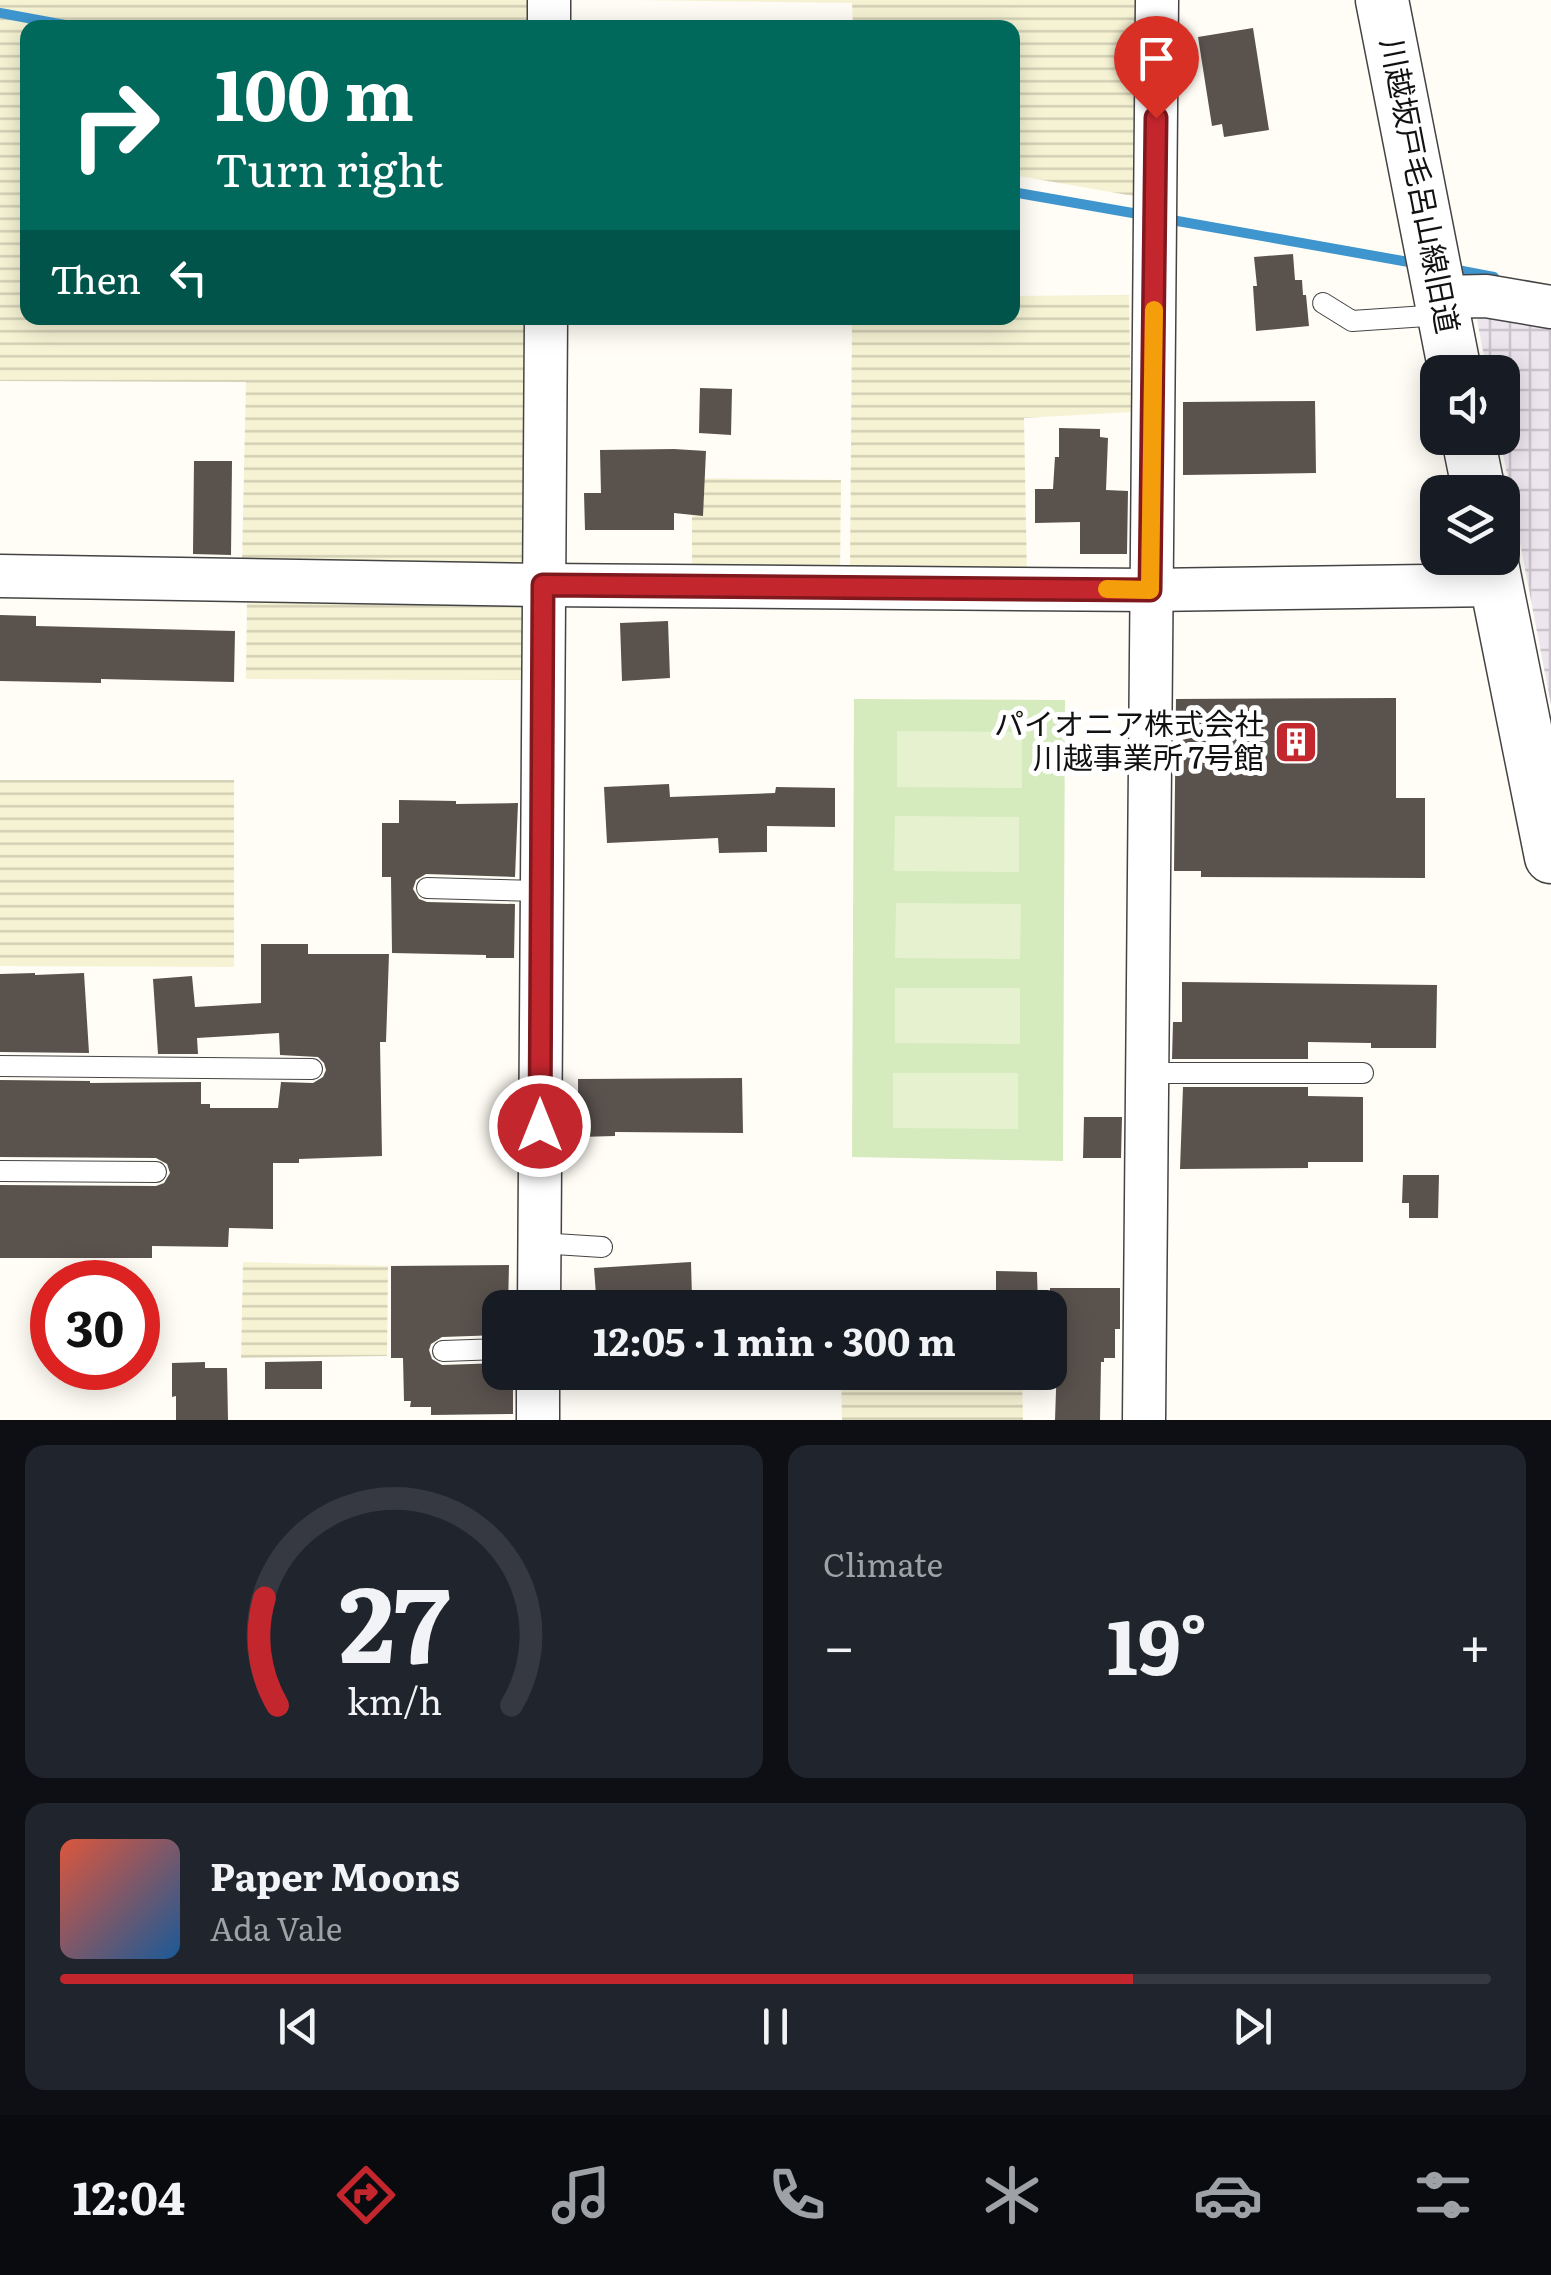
<!DOCTYPE html>
<meta charset="utf-8">
<style>
body{margin:0;font-family:Literata,"Noto Sans JP",serif;background:#20242c;color:#f1f3f6;height:100vh;display:flex;flex-direction:column;font-size:38px;white-space:nowrap}
*{box-sizing:border-box;margin:0}
p{font-size:32px;color:#9ea1a6}
.icon{flex:none;width:55px;height:55px;fill:none;stroke:currentColor;stroke-width:2;stroke-linecap:round;stroke-linejoin:round}
.map{position:relative;height:1420px;overflow:hidden}
.side{display:flex;flex-direction:column;gap:25px;padding:25px;background:#0d0f14;flex:1}
.side>*{flex:none}
.top-card{position:absolute;left:20px;top:20px;width:1000px;height:305px;border-radius:20px;box-shadow:0 5px 25px #0003;background:#00695c;color:#fff;overflow:hidden}
.buttons{position:absolute;left:1420px;top:355px;display:grid;gap:20px}
.buttons a{display:grid;place-items:center;width:100px;height:100px;border-radius:20px;background:#171b24;box-shadow:0 5px 25px #0003;font-size:50px}
.speed{position:absolute;left:30px;top:1260px;display:flex;gap:20px;font-size:50px;font-weight:700;text-align:center}
.speed>*{display:grid;place-content:center;width:130px;height:130px;border-radius:50%;background:#171b24;box-shadow:0 5px 25px #0003;line-height:1}
.speed .limit{border:15px solid #d22;background:#fff;color:#111}
.pin{position:absolute;display:grid;place-items:center;width:85px;height:85px;color:#fff;margin:-102px -42px;border-radius:50% 50% 50% 0;rotate:-45deg;box-shadow:0 0 10px #0007}
.pin .icon{rotate:45deg}
.me{position:absolute;width:110px;margin:-55px;rotate:0deg;stroke-linejoin:round;filter:drop-shadow(0 0 8px #0008)}
.turn{display:flex;align-items:center;gap:35px;height:210px;padding:0 30px;font-size:45px}
.turn .icon{width:130px;height:130px;stroke-width:2.5}
.turn b{display:block;font-size:70px;line-height:85px}
.then{display:flex;align-items:center;height:95px;padding:0 30px;background:#0003;gap:20px;font-size:38px}
.big{font-size:75px;font-weight:700;line-height:1.1}
.side .widget{flex:1;display:flex;flex-direction:column;justify-content:center;gap:15px;min-width:0;padding:0 35px;border-radius:20px;background:#20242c}
.side .dial{align-items:center;gap:0}
.dial svg{height:260px;overflow:visible;fill:none;stroke:#363941;stroke-width:7;stroke-linecap:round;text-anchor:middle}
.dial text{fill:#f1f3f6;stroke:none}
.song{display:flex;align-items:center;gap:30px}
.cover{width:120px;height:120px;border-radius:15px;background:linear-gradient(135deg,hsl(10 70% 55%),hsl(210 70% 35%))}
.played{height:10px;border-radius:5px;background:linear-gradient(90deg,#c4262e 75%,#363941 75%)}
.keys{display:flex;justify-content:space-around;direction:ltr}
.heat{display:flex;justify-content:space-between;align-items:center;font-size:55px;direction:ltr}
.side .tiles{flex:1;display:grid;gap:25px;grid-template-columns:1fr 1fr}
.widget:last-child{grid-column:span 2}
.trip{position:absolute;left:482px;top:1290px;width:585px;height:100px;border-radius:20px;background:#171b24;box-shadow:0 5px 25px #0003;font-weight:700;line-height:100px;text-align:center}
.menu{display:flex;height:160px;justify-content:space-around;align-items:center;background:#090b0e;color:#9ea1a6}
.menu .icon{width:70px;height:70px}
.menu .active{color:#c4262e}
.menu b{font-size:45px;color:#f1f3f6}
.map>svg:first-child{display:block}
.industrial{fill:url(#industrial-grid)}
.farmland{fill:url(#farmland-rules)}
.grass{fill:#d5ebbd}
.pitch{fill:#e6f2cf}
.lines{fill:none;stroke-linecap:round;stroke-linejoin:round}
.stream{stroke:#3f96cf;stroke-width:10}
.building{fill:#5a524d}
.service-casing{stroke:#444;stroke-width:22}
.minor-casing{stroke:#444;stroke-width:45}
.tertiary-casing{stroke:#444;stroke-width:55}
.service{stroke:#fff;stroke-width:20}
.minor{stroke:#fff;stroke-width:42}
.tertiary{stroke:#fff;stroke-width:52}
.route-casing{stroke:#7f191e;stroke-width:25}
.route{stroke:#c4262e;stroke-width:18}
.slow{stroke:#f59e0b;stroke-width:18}
.labels{text-anchor:middle;stroke-width:10;stroke-linejoin:round;paint-order:stroke}
.street-label{font-size:30px;fill:#111;stroke:#fff}
.poi-label{font-size:30px;fill:#111;stroke:#fff;text-anchor:end}
</style>
<div class="map">
<svg width="1551" height="1420" viewBox="0 0 1551 1420">
<defs>
<pattern id="industrial-grid" width="8" height="8" patternUnits="userSpaceOnUse" patternTransform="scale(2.5)"><rect width="8" height="8" fill="#eee6ef"/><path d="M0 4h8M4 0v8" fill="none" stroke="#cbc4cc"/></pattern>
<pattern id="farmland-rules" width="6" height="5" patternUnits="userSpaceOnUse" patternTransform="scale(2.5)"><rect width="6" height="5" fill="#f6f3d4"/><path d="M0 2.5h6" fill="none" stroke="#d2cfb5"/></pattern>
</defs>
<rect width="100%" height="100%" fill="#fffdf5"/>
<!-- industrial -->
<path class="industrial" d="M1493,305l58,10v390l-51,-267h2v-66h-15l-10,-52z"/>
<!-- farmland -->
<g class="farmland">
<path d="M0,0h536v27l-508,1v290h506l-1,236 -25,16 -266,-8 4,-180 -246,-1z"/>
<path d="M631,0h509l-1,197 -126,-22 -1,-147 -159,-1 -1,-24z"/>
<path d="M1129,295l2,117 -107,6 3,159 -177,-6 2,-253h160l1,-22z"/>
<path d="M692,478l149,2 -1,93 -148,-7z"/>
<path d="M258,598l260,1 13,17v64l-285,-1 1,-77z"/>
<path d="M0,780h234v187l-234,-1z"/>
<path d="M243,1262l145,4 -1,90 -146,2z"/>
<path d="M841,1373h181l1,47h-181z"/>
</g>
<!-- grass -->
<path class="grass" d="M854,699l211,1 -2,461 -211,-4z"/>
<!-- pitch -->
<g class="pitch">
<path d="M897,731l125,1v56l-125,-1z"/>
<path d="M895,816l124,1v55l-125,-1z"/>
<path d="M896,903l125,1 -1,55 -125,-1z"/>
<path d="M895,988h125v56l-125,-1z"/>
<path d="M893,1073h125v56l-125,-1z"/>
</g>
<g class="lines">
<!-- stream -->
<g class="stream">
<path d="M0,13l81,15"/>
<path d="M1012,192l132,23"/>
<path d="M1166,219l254,45"/>
<path d="M1452,269l42,8"/>
</g>
</g>
<!-- building -->
<g class="building">
<path d="M1253,28l16,102 -45,7 -2,-13 -10,2 -14,-89z"/>
<path d="M1293,254l2,26h7l1,15h3l3,31 -53,5 -3,-45h4l-3,-29z"/>
<path d="M700,388l32,1 -1,46 -32,-2z"/>
<path d="M1315,401l1,72 -133,2v-73z"/>
<path d="M1059,428l41,1v8l8,1 -2,52 22,1 -1,63h-47v-32l-45,1v-34h18l2,-32h4z"/>
<path d="M674,449l32,2 -3,65 -29,-3v17h-89l-1,-37h17l-1,-43z"/>
<path d="M194,461h38l-1,94 -38,-1z"/>
<path d="M0,615l36,1v10l199,5 -1,51 -133,-3v4l-101,-2z"/>
<path d="M668,621l2,57 -48,3 -2,-58z"/>
<path d="M1396,698v100h29v80l-224,-1v-6h-27l2,-172z"/>
<path d="M669,784l1,13 105,-4 1,-6 59,1v39l-68,-1v26l-48,1 -1,-15 -111,5 -3,-56z"/>
<path d="M399,800l57,1v3l62,-1 -3,74 -89,-3 -10,6 -3,9 6,10 8,3 88,2 -1,54h-28v-3l-94,-2 -1,-76h-9v-54h17z"/>
<path d="M261,944h47v10h81l-3,88h-6l2,114 -83,3v4h-26v66l-44,-1 -1,19 -76,-1v12h-152v-73l156,1 8,-3 6,-10 -3,-9 -11,-6 -156,-1v-77l90,1v2l111,-1v22h9v4h68l3,-26 32,1 10,-6 3,-7 -2,-7 -6,-6 -38,-2 -1,-22 -82,5 1,16h-40l-5,-75 39,-3 3,31 66,-4z"/>
<path d="M35,973v2l49,-2 5,80 -89,-1v-78z"/>
<path d="M1182,982l255,3 -1,63h-65v-5l-63,-1v17h-136l1,-37h9z"/>
<path d="M742,1078l1,55 -128,-1v4l-37,1v-58z"/>
<path d="M1183,1087h125v9l55,1v65h-55v6l-128,1z"/>
<path d="M1084,1117h38l-1,41h-38z"/>
<path d="M1403,1175h36l-1,43h-29v-15h-7z"/>
<path d="M691,1262l1,36 -39,2 1,8h-57l-3,-40z"/>
<path d="M509,1265l-1,43h-8v27l-58,2 -11,7 -2,6 3,9 10,6 58,-2v14h13v37l-82,1v-8h-21l1,-6h-7l-1,-43h-12v-92z"/>
<path d="M996,1271l41,1 1,36h-42z"/>
<path d="M1050,1288h70v41h-5v29h-11v4h-3l-1,58h-45l2,-58h-7z"/>
<path d="M322,1361v28h-57v-27z"/>
<path d="M205,1362v6h22l1,52h-52v-24l-4,1v-34z"/>
</g>
<g class="lines">
<!-- service casing -->
<g class="service-casing">
<g id="service">
<path d="M1323,303l29,18 89,-6"/>
<path d="M427,888l114,3"/>
<path d="M0,1066l312,3"/>
<path d="M1147,1073h216"/>
<path d="M0,1171l156,1"/>
<path d="M539,1243l63,4"/>
<path d="M443,1351l57,-2"/>
</g>
</g>
<!-- minor casing -->
<g class="minor-casing">
<g id="minor">
<path d="M549,28v-28"/>
<path d="M1441,297l45,-1 65,11"/>
<path d="M0,576l543,9 607,5 346,-5"/>
<path d="M539,1308l7,-990"/>
<path d="M538,1420v-48"/>
<path d="M1144,1420l13,-1420"/>
</g>
</g>
<!-- tertiary casing -->
<g class="tertiary-casing">
<g id="tertiary">
<path d="M1382,0l73,372"/>
<path d="M1468,438l11,54"/>
<path d="M1491,558l60,299"/>
</g>
</g>
<!-- service -->
<use href="#service" class="service"/>
<!-- minor -->
<use href="#minor" class="minor"/>
<!-- tertiary -->
<use href="#tertiary" class="tertiary"/>
</g>
<g class="lines">
<!-- route casing -->
<g class="route-casing">
<path id="route" d="M540,1126l3,-541 607,5 6,-472"/>
</g>
<!-- route -->
<use href="#route" class="route"/>
<!-- slow -->
<path class="slow" d="M1107,589l43,1 4,-280"/>
</g>
<!-- icons -->
<defs>
<g id="building-square" transform="scale(2.25)"><rect x="-9" y="-9" width="18" height="18" rx="4" fill="#c4262e" stroke="#fff"/><path d="M-4-6H4V6H1V3H-1V6H-4ZM-2.5-4.3h1.7v1.8h-1.7ZM.8-4.3h1.7v1.8H.8ZM-2.5-1h1.7V.8h-1.7ZM.8-1h1.7V.8H.8Z" fill="#fff"/></g>
</defs>
<g fill-rule="evenodd">
<use href="#building-square" x="1296" y="742"/>
</g>
<g class="labels">
<!-- street labels -->
<g class="street-label">
<text transform="translate(1419 186) rotate(79)" y="10">川越坂戸毛呂山線旧道</text>
</g>
<!-- poi labels -->
<g class="poi-label">
<text x="1264" y="735">パイオニア株式会社<tspan x="1264" dy="34">川越事業所 7号館</tspan></text>
</g>
</g>
</svg>
<div class="buttons">
<a><svg class="icon" aria-label="sound" viewBox="0 0 24 24"><path d="M4 9h4l5-4v14l-5-4H4zM17 9q2 3 0 6"/></svg></a>
<a><svg class="icon" aria-label="layers" viewBox="0 0 24 24"><path d="M12 4l9 5-9 5-9-5zM3 14l9 5 9-5"/></svg></a>
</div>
<div class="speed"><div class="limit">30</div></div>
<div class="pin" style="left:1156px;top:118px;background:#d93025"><svg class="icon" aria-label="arrive" viewBox="0 0 24 24"><path d="M6 21V4h12l-3 4 3 4H6"/></svg></div>
<svg class="me" style="left:540px;top:1126px" viewBox="-20 -20 40 40"><circle r="17" fill="#c4262e" stroke="#fff" stroke-width="3"/><path d="M0-11L8 9 0 5-8 9z" fill="#fff"/></svg>
<div class="trip">12:05 · 1 min · 300 m</div>
<div class="top-card">
<div class="turn"><svg class="icon" aria-label="right" viewBox="0 0 24 24"><path d="M7 20v-9h11M14 6l5 5-5 5"/></svg><div><b>100 m</b>Turn right</div></div>
<div class="then">Then<svg class="icon" aria-label="left" viewBox="0 0 24 24"><path d="M17 20v-9H6M10 6l-5 5 5 5"/></svg></div>
</div>
</div>
<section class="side">
<div class="tiles">
<div class="widget dial"><svg viewBox="0 0 100 80">
<path d="M14 69A42 42 0 1 1 86 69"/>
<path d="M14 69A42 42 0 0 1 10 36" stroke="#c4262e"/>
<text x="50" y="56" font-size="32" font-weight="700">27</text>
<text x="50" y="72" font-size="11">km/h</text>
</svg></div>
<div class="widget"><p>Climate</p>
<div class="heat"><a>−</a><b class="big">19°</b><a>+</a></div>
</div>
<div class="widget">
<div class="song"><i class="cover"></i><div><b>Paper Moons</b><p>Ada Vale</p></div></div>
<div class="played"></div>
<div class="keys"><svg class="icon" aria-label="previous" viewBox="0 0 24 24"><path d="M18 5L8 12l10 7zM5 5v14"/></svg><svg class="icon" aria-label="pause" viewBox="0 0 24 24"><path d="M8 5v14M16 5v14"/></svg><svg class="icon" aria-label="next" viewBox="0 0 24 24"><path d="M6 5l10 7-10 7zM19 5v14"/></svg></div>
</div>
</div>
</section>
<nav class="menu">
<b>12:04</b>
<svg class="icon active" aria-label="directions" viewBox="0 0 24 24"><path d="M12 3l9 9-9 9-9-9zM9 14v-3h6M13 9l2 2-2 2"/></svg>
<svg class="icon" aria-label="music" viewBox="0 0 24 24"><path d="M9 18V5l10-2v13"/><circle cx="6" cy="18" r="3"/><circle cx="16" cy="16" r="3"/></svg>
<svg class="icon" aria-label="phone" viewBox="0 0 24 24"><path d="M5 4h4l2 5-3 2q2 4 5 5l2-3 5 2v4C11 20 4 13 5 4z"/></svg>
<svg class="icon" aria-label="climate" viewBox="0 0 24 24"><path d="M12 3v18M4 7l16 10M4 17L20 7"/></svg>
<svg class="icon" aria-label="car" viewBox="0 0 24 24"><path d="M5 17H2v-5l4-1 3-4h7l3 4 3 1v5h-3M9 17h6M6 11h13"/><circle cx="7" cy="17" r="2"/><circle cx="17" cy="17" r="2"/></svg>
<svg class="icon" aria-label="filters" viewBox="0 0 24 24"><path d="M4 7h16M4 17h16"/><circle cx="9" cy="7" r="2"/><circle cx="15" cy="17" r="2"/></svg>
</nav>
